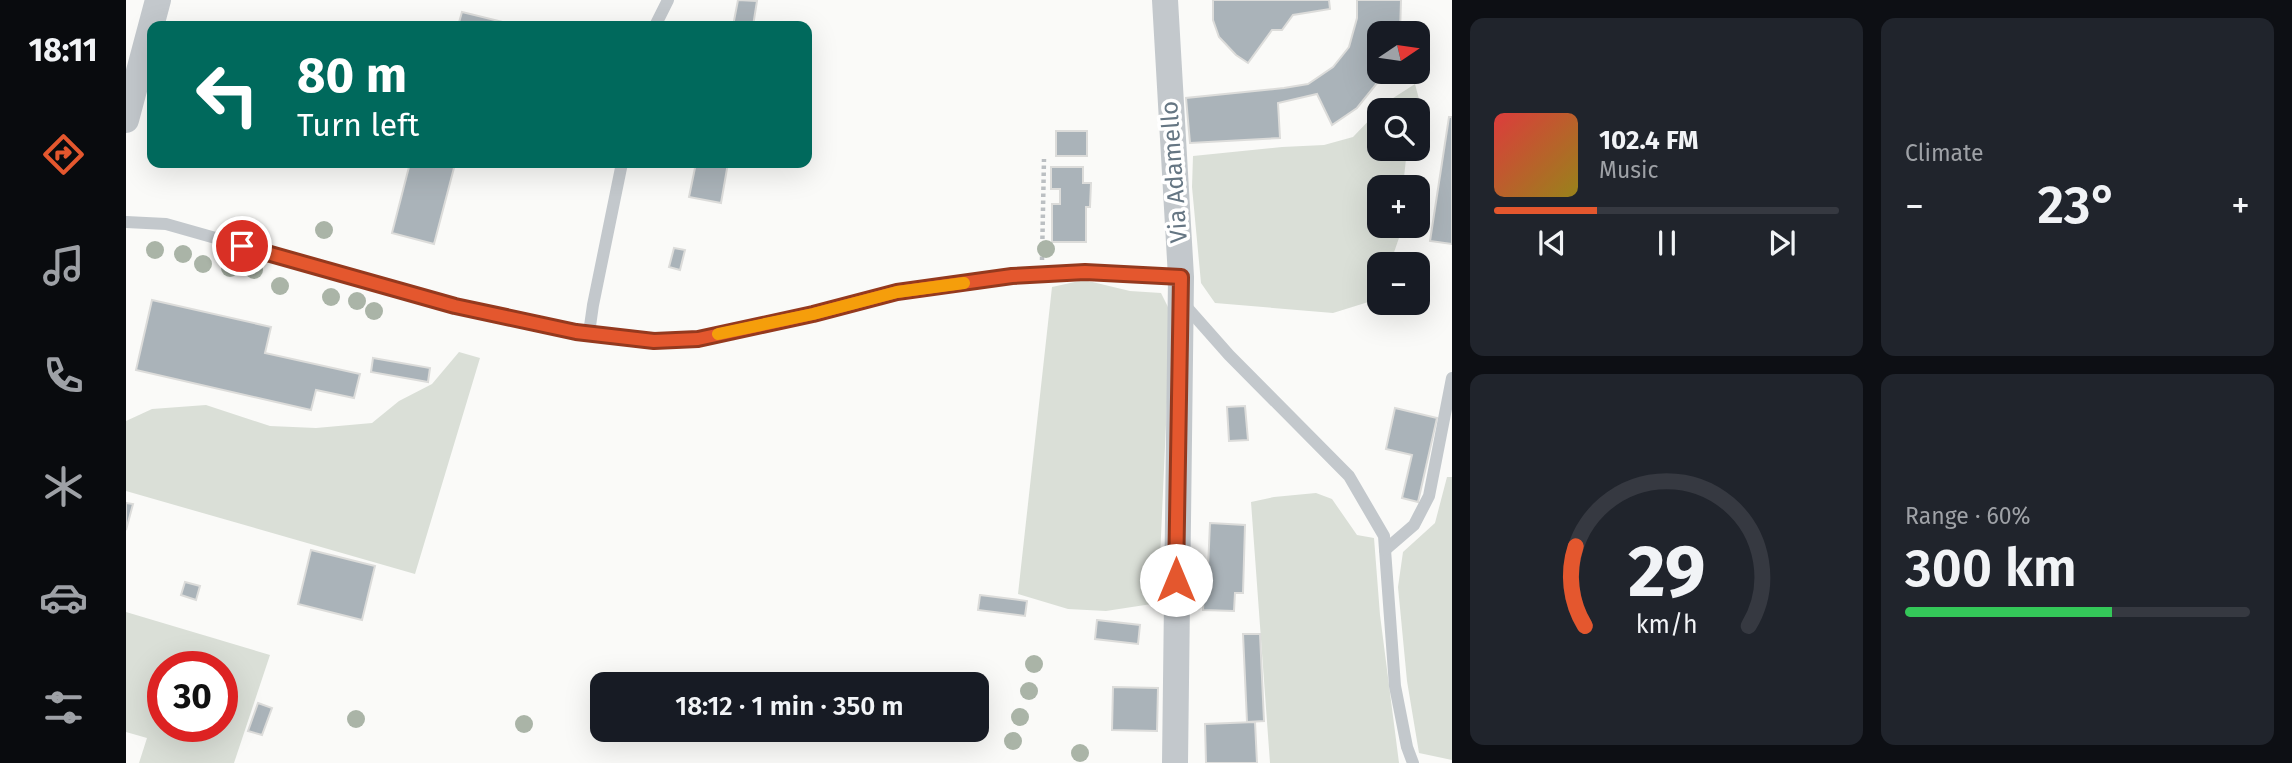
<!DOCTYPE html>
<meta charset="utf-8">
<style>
body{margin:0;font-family:"Fira Sans",sans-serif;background:#20242c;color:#f1f3f6;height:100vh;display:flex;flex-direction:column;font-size:26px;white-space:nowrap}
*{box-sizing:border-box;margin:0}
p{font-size:23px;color:#9ea1a6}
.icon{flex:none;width:38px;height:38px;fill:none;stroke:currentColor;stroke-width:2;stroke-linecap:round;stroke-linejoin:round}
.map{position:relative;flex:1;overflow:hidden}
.drawer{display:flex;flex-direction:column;gap:18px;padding:18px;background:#0d0f14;width:840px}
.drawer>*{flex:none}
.banner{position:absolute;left:21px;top:21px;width:665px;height:147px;border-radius:14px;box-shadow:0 7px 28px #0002;background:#00695c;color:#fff;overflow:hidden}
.needle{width:46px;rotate:77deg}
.buttons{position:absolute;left:1241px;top:21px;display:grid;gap:14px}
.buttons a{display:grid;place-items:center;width:63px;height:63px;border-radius:14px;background:#171b24;box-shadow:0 7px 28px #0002;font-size:35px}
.speed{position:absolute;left:21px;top:651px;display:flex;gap:14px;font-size:35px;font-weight:700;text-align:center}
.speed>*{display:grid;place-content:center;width:91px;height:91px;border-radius:50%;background:#171b24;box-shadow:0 7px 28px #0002;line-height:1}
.speed .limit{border:10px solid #d22;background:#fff;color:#111}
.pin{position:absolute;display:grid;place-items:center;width:60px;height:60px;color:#fff;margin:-30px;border:4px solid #fff;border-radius:50%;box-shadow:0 2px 7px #0007}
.me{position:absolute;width:77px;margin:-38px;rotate:0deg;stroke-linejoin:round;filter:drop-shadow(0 0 5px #0008)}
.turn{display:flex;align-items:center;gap:24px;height:147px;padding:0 35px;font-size:32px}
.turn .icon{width:91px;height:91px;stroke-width:2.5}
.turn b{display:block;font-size:49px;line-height:60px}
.big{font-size:52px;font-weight:600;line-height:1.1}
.drawer .widget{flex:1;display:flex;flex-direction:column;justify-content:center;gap:10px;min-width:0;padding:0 24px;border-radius:14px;background:#20242c}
.drawer .dial{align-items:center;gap:0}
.dial svg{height:182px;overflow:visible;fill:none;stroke:#363941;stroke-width:7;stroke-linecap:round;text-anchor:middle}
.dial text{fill:#f1f3f6;stroke:none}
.song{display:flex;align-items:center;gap:21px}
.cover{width:84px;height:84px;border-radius:10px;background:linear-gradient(135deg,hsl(0 70% 55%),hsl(50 70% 35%))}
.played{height:7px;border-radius:4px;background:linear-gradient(90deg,#e4572e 30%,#363941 30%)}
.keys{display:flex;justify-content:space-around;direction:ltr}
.heat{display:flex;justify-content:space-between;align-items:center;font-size:38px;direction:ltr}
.charge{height:10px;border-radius:5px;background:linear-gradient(90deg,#34c759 60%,#363941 0)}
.drawer .tiles{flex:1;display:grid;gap:18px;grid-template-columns:repeat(2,1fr)}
.trip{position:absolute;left:464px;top:672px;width:399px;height:70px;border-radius:14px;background:#171b24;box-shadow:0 7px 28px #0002;font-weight:600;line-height:70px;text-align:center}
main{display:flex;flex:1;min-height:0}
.tab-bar{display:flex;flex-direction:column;width:126px;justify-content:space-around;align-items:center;background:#090b0e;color:#9ea1a6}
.tab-bar .icon{width:49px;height:49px}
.tab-bar .selected{color:#e4572e}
.tab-bar b{font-size:32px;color:#f1f3f6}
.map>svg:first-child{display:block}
.green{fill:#dadfd7;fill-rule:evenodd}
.building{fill:#aab3b9;stroke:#dcdcda;stroke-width:2}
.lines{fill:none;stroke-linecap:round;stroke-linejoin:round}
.path{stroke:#bbbfc2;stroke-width:4.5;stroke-dasharray:3.5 3.5;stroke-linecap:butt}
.lane{stroke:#c3c8cc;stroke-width:12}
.street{stroke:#c3c8cc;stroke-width:26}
.tree{fill:#aab4a7}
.route-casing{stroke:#94391e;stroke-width:18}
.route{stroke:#e4572e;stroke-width:12}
.slow{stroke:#f59e0b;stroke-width:12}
.labels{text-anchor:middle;stroke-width:7;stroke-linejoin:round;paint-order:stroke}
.street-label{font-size:24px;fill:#657683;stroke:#fff}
</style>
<main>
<nav class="tab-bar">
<b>18:11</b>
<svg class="icon selected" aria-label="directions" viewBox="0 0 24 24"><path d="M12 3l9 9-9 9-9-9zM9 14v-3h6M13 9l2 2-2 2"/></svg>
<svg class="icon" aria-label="music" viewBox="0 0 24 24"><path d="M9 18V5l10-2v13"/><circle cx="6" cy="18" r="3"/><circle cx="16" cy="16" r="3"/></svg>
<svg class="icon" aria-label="phone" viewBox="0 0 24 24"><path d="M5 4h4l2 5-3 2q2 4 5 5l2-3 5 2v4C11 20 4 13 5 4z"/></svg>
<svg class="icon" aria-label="climate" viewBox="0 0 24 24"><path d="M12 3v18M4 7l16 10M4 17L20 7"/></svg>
<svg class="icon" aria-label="car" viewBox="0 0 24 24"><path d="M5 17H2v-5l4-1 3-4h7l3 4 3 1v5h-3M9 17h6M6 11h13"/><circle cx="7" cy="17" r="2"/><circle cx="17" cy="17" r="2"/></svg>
<svg class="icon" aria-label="filters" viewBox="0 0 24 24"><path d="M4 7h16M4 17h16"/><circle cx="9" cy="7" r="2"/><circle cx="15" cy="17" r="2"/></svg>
</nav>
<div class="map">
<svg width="1326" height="763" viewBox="0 0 1326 763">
<rect width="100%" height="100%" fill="#fafaf8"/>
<!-- green -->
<g class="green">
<path d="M1289,84l5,19 -2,9v-2h-39l8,-8z"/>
<path d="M1253,110v39h28l-4,38h-24v39h22l-1,9 -10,29h-11l-1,35 -45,14 -118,-10 -14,-20 -9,-96 1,-31 89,-9 42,-2 29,-8z"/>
<path d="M958,280l46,11 31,2 10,20 -13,290 -52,8 -38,-2 -50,-15 34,-307z"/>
<path d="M333,352l21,6 -65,216 -289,-83v-70l26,-12 54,-4 64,21 46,2 56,-5 27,-22 33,-17z"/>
<path d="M1321,477h5v283l-33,-7 -12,-72 -9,-94 5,-35 32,-29z"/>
<path d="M1190,493l16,6 25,36 17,3 6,77 19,148h-129l-19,-261 23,-5z"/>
<path d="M0,612l144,43 -36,108h-95l8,-25 -21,-6zM37,667h59v59h-59z"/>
</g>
<!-- building -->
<g class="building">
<path d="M612,0l19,1 -4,25h-20z"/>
<path d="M1087,0h116l1,9 -37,6 -11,15h-10l-24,33 -12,-8 -17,-18 -6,-17z"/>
<path d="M1231,0h44l-1,33h-21v39h7l-29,36 -25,17 -15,-31 -39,9 2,35 -90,5 -4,-45 98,-10 24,-4 25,-17 16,-20 8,-29z"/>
<path d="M336,12l57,14h-61z"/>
<path d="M1323,117h3v127l-22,-3z"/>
<rect x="930" y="131" width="31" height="25"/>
<path d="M284,163l45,1 -21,80 -42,-11z"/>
<path d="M570,163h32l-7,40 -32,-6z"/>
<path d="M925,167h32v16h8l-1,24h-4v35h-34v-38h8v-15h-9z"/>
<path d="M548,248l11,2 -5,20 -11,-3z"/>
<path d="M26,300l119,27 -6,26 95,21 -6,24 -38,-8 -5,20 -175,-40z"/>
<path d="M247,358l57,10 -2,14 -57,-10z"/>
<path d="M1119,406l3,34 -19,1 -2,-34z"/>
<path d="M1269,408l42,10 -19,84 -16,-4 10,-43 -26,-6z"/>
<path d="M0,503l7,1 -7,26z"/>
<path d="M1084,523l35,2 -2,68h-8l-1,18 -31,-1 2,-42h3z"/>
<path d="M185,550l64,16 -13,54 -64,-16z"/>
<path d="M59,582l15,4 -4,14 -15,-5z"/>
<path d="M854,595l47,6 -2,15 -47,-6z"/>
<path d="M971,620l43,5 -2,19 -43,-5z"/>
<path d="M1117,634h17l4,87 -17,1z"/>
<path d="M987,687l45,1 -1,43 -45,-1z"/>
<path d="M132,703l14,5 -10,27 -14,-4z"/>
<path d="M1129,722l2,41h-51l-1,-39z"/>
</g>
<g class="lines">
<!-- path -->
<path class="path" d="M916,260l2,-101"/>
<!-- lane -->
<g class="lane">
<path d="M529,26l13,-26"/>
<path d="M0,222l40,2 289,82 121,26 78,9 44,-2 115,-25 84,-22 115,-15 73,-5 96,5"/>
<path d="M1057,303l46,52 120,121 35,60 11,150 12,61 6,16"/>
<path d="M463,333l4,-28 29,-142"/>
<path d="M1259,550l29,-25 15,-29 23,-118"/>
</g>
<!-- street -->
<g class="street">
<path d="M1039,0l16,277 -6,486"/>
<path d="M0,120l32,-120"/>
</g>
</g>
<!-- trees -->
<g class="tree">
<circle cx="198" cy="230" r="9"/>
<circle cx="920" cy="249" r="9"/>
<circle cx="29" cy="250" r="9"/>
<circle cx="57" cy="254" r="9"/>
<circle cx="77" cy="264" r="9"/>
<circle cx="104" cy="268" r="9"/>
<circle cx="128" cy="270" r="9"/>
<circle cx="154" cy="286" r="9"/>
<circle cx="205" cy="297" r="9"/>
<circle cx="231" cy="301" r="9"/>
<circle cx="248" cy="311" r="9"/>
<circle cx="908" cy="664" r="9"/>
<circle cx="903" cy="691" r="9"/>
<circle cx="894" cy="717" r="9"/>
<circle cx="230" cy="719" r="9"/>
<circle cx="398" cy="724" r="9"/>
<circle cx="887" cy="741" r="9"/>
<circle cx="954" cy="753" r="9"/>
</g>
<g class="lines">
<!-- route casing -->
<g class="route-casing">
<path id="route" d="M116,246l213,60 121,26 78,9 44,-2 115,-25 84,-22 115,-16 73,-4 96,5 -5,303"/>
</g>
<!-- route -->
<use href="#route" class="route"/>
<!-- slow -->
<path class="slow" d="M592,334l95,-20 84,-22 67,-9"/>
</g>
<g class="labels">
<!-- street labels -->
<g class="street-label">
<text transform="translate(1048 172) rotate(-94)" y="8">Via Adamello</text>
</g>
</g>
</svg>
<div class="buttons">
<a><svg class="needle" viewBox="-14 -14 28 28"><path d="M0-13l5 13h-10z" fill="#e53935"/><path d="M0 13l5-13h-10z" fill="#9ea1a6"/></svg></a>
<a><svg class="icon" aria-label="search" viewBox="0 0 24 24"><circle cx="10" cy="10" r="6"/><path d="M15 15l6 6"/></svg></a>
<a>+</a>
<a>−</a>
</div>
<div class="speed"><div class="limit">30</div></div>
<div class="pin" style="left:116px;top:246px;background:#d93025"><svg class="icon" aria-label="arrive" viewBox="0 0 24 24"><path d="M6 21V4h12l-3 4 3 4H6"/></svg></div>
<svg class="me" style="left:1050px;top:580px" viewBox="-20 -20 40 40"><circle r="19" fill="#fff"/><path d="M0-13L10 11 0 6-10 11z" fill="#e4572e"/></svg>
<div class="trip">18:12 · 1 min · 350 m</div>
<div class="banner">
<div class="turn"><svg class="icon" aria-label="left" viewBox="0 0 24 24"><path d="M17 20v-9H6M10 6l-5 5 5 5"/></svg><div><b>80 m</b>Turn left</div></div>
</div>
</div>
<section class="drawer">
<div class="tiles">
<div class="widget">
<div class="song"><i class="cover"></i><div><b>102.4 FM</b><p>Music</p></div></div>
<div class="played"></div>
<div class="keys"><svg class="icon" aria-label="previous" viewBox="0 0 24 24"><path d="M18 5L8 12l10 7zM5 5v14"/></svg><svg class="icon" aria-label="pause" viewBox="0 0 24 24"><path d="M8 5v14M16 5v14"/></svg><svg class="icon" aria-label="next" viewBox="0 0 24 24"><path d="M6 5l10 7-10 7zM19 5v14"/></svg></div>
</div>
<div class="widget"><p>Climate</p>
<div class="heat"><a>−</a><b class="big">23°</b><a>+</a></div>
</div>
<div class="widget dial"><svg viewBox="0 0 100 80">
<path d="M14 69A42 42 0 1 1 86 69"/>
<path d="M14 69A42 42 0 0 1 10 34" stroke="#e4572e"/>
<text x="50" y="56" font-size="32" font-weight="700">29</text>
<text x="50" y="72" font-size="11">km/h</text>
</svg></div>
<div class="widget"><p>Range · 60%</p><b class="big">300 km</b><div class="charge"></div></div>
</div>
</section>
</main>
